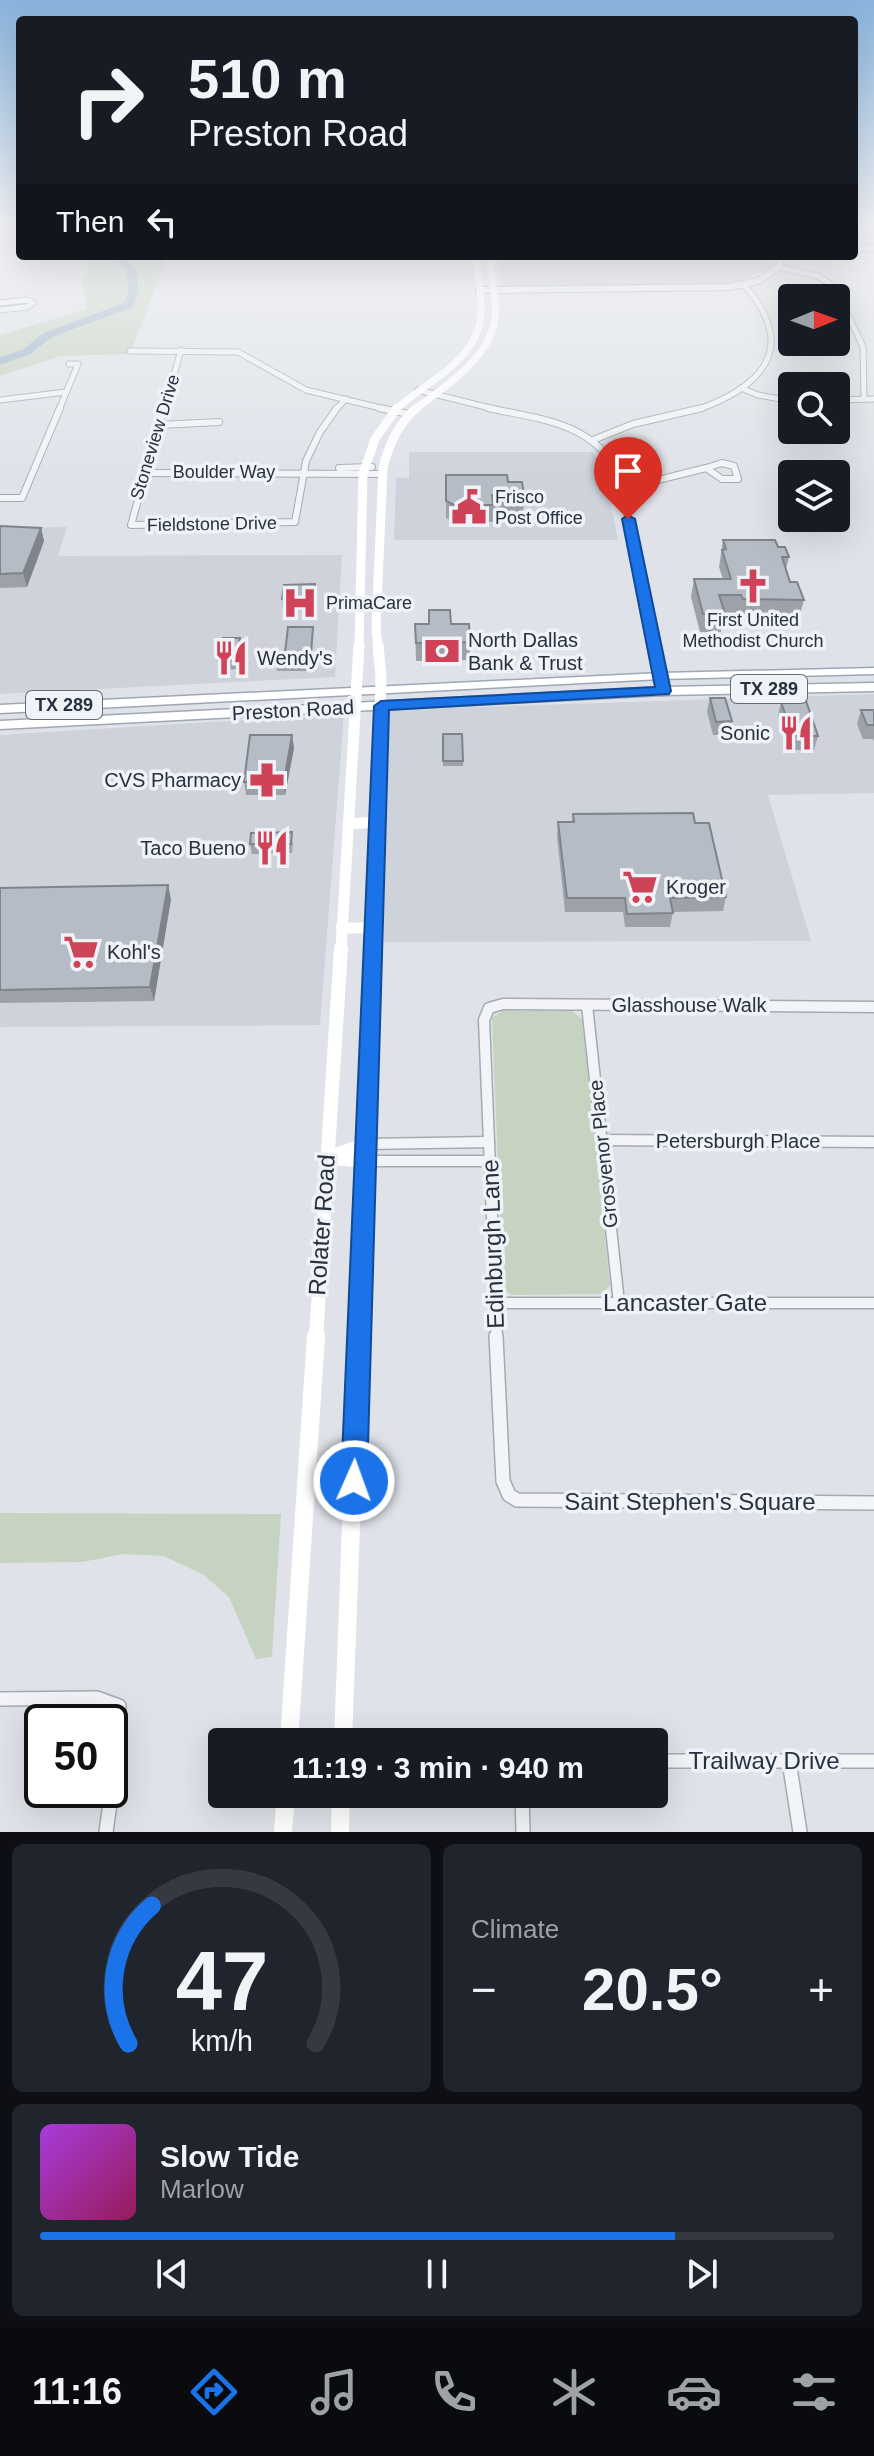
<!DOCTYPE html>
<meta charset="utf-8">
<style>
body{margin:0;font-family:Arial,sans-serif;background:#20242c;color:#f1f3f6;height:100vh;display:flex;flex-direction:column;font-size:30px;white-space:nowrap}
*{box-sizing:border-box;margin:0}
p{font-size:26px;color:#9ea1a6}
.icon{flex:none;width:44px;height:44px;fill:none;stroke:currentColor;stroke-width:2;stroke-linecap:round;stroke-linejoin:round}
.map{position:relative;height:1832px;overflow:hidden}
.drawer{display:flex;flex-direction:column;gap:12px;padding:12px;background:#0d0f14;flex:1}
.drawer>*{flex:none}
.hud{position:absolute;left:16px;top:16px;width:842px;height:244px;border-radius:8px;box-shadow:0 8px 32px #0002;background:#171b24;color:#f1f3f6;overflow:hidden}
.needle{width:52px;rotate:89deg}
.controls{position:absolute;left:778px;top:284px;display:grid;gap:16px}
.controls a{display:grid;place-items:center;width:72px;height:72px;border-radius:8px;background:#171b24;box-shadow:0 8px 32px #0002;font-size:40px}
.speed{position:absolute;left:24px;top:1704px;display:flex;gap:16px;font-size:40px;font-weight:700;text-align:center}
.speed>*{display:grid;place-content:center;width:104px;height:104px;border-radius:50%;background:#171b24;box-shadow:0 8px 32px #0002;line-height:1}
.speed .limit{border:4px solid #111;border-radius:12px;background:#fff;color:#111}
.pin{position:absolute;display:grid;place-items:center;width:68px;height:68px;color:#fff;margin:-82px -34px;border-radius:50% 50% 50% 0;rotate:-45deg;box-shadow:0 0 8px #0007}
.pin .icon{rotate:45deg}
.me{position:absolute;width:88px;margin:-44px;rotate:2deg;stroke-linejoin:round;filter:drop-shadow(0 0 6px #0008)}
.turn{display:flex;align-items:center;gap:28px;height:168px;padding:0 40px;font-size:36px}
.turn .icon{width:104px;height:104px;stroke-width:2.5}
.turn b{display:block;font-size:56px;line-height:68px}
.then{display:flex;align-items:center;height:76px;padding:0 40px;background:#0003;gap:16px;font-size:30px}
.big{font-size:60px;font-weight:600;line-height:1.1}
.drawer .widget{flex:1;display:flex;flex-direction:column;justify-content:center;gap:12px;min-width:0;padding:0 28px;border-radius:12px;background:#20242c}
.drawer .dial{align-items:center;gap:0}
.dial svg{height:208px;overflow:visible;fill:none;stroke:#363941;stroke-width:7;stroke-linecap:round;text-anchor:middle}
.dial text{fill:#f1f3f6;stroke:none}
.song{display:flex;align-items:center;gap:24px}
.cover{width:96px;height:96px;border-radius:12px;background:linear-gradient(135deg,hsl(280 70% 55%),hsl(330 70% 35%))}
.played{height:8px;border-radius:4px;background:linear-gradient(90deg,#1a73e8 80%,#363941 80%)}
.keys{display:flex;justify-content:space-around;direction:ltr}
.heat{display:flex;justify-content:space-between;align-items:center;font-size:44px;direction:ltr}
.drawer .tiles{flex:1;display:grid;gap:12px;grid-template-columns:1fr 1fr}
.widget:last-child{grid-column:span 2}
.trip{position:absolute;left:208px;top:1728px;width:460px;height:80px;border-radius:8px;background:#171b24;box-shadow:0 8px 32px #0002;font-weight:600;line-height:80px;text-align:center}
.tabs{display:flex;height:128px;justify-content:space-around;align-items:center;background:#090b0e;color:#9ea1a6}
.tabs .icon{width:56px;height:56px}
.tabs .active{color:#1a73e8}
.tabs b{font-size:36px;color:#f1f3f6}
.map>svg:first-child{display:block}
.built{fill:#cdd2db}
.green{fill:#c5d3c0}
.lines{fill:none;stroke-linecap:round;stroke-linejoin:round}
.river{fill:#9ab1c9;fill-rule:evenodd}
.minor-far4-casing{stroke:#a4aab3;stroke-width:7}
.minor-far3-casing{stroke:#a4aab3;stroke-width:8}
.minor-far2-casing{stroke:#a4aab3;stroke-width:11}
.minor-far1-casing{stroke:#a4aab3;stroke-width:13}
.minor-casing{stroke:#a4aab3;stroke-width:16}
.tertiary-casing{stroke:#a4aab3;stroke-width:8}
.primary-casing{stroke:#9ea7b4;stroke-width:3}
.minor-far4{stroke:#f2f4f7;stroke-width:5}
.minor-far3{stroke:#f2f4f7;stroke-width:6}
.minor-far2{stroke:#f2f4f7;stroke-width:8}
.minor-far1{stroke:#f2f4f7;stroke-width:10}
.minor{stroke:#f2f4f7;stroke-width:13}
.tertiary{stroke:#f2f4f7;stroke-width:6}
.secondary-far4{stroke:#fff;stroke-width:7}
.secondary-far3{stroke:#fff;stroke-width:9}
.secondary-far2{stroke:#fff;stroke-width:11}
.secondary-far1{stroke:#fff;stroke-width:14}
.secondary{stroke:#fff;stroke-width:18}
.primary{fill:#fff;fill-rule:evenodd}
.wall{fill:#9da2a9}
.shaded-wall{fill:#7f848a}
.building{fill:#b6bcc5;stroke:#7f848a;stroke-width:2}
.route{fill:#1a73e8;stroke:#114b97;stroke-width:2}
.labels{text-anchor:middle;stroke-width:7;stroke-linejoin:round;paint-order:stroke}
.far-street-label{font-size:18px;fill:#283140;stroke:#eff2f6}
.far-poi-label{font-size:18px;fill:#283140;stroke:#eff2f6;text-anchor:start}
.shield{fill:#eff2f6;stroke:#646b77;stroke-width:2}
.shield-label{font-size:18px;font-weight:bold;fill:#283140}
.poi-label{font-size:20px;fill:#283140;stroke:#eff2f6;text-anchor:start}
.street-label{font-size:20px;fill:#283140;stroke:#eff2f6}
.near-street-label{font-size:24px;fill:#283140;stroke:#eff2f6}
</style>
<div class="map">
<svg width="874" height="1832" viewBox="0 0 874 1832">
<rect width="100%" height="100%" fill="#dfe3e9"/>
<!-- built -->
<g class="built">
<path d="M497,256h279v1l-4,11 -42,16 -227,3z"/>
<path d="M409,452h183l11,13 15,75h-224l2,-62h13z"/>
<path d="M67,527l-9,29 284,-1 -7,122 -335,17v-166z"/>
<path d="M874,694v99l-106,2 43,146 -427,1 3,-232z"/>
<path d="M344,714l-24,311 -320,2v-292z"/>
</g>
<!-- green -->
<g class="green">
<path d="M85,256h82l-37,98 -70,2 -60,20v-41l87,-26 -5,-32 6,-1z"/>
<path d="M502,1011h70l10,8 28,266 -8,9 -91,1 -8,-7 -11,-270z"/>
<path d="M0,1513l281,1 -9,143 -16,2 -27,-62 -25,-22 -40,-19 -41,-2 -41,8 -82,1z"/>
</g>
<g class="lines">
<!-- river -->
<path class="river" d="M110,256h12l15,13 1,23 -5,15 -81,30 -22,17 -30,11v-8l22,-7 22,-17 80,-30 4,-11 -1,-22z"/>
<!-- minor-far4 casing -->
<g class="minor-far4-casing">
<g id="minor-far4">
<path d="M0,241l20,-15"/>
<path d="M779,267l39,9 11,7 10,12 24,52 1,52"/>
<path d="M0,303l27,-3 6,3 -6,4 -27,3"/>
<path d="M130,351l108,1 68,38 83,20"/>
<path d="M741,388l17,7 34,6"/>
<path d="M418,390l80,20"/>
<path d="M0,400l66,-8"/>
<path d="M836,400l38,-1"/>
<path d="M59,410l19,-46h-9"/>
<path d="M164,410l17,-60"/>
<path d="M335,410l11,-11"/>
<path d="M696,410c39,-13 90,-41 71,-89 -5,-14 -13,-26 -24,-36"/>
</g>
</g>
<!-- minor-far3 casing -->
<g class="minor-far3-casing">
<g id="minor-far3">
<path d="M164,408l-33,117 164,-3 11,-61 14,-29 17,-24"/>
<path d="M379,408l30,6"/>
<path d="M488,408c51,11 105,14 131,66l36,173"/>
<path d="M159,425l60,-3"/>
<path d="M593,440l40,-16 69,-16"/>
<path d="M722,463l12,3 4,13h-16l-16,-11z"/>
<path d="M339,468l33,-1"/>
<path d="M145,473l238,1"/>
<path d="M620,485l34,-4 52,-13"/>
<path d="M0,498h22l38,-90"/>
</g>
</g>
<!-- minor-far2 casing -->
<g class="minor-far2-casing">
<path id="minor-far2" d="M654,645l10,46"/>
</g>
<!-- minor-far1 casing -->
<g class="minor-far1-casing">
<g id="minor-far1">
<path d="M587,1005l32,298"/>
<path d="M602,1140l272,2"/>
<path d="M367,1144l122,-2"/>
<path d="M367,1161h123"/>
<path d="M495,1303h379"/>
<path d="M497,1338l-13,-318 5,-12 14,-4 371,3"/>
</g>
</g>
<!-- minor casing -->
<g class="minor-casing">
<g id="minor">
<path d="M496,1336l7,145 6,14 8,5 357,3"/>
<path d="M0,1699l97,-1 22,8v33l-13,93"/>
<path d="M654,1761h220"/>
<path d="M789,1761l11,71"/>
<path d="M522,1794l1,38"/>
</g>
</g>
<!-- tertiary casing -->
<g class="tertiary-casing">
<g id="tertiary">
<path d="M854,248h20"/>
<path d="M479,290l250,-3 29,-6 21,-14 2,-11"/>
</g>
</g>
<!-- primary casing -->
<g class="primary-casing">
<g id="primary">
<path d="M874,668v6l-213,5 -661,34v-8l661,-32z"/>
<path d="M874,683v8l-210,4 -664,34v-8l664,-34z"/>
</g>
</g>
<!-- minor-far4 -->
<use href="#minor-far4" class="minor-far4"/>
<!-- minor-far3 -->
<use href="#minor-far3" class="minor-far3"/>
<!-- minor-far2 -->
<use href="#minor-far2" class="minor-far2"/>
<!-- minor-far1 -->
<use href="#minor-far1" class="minor-far1"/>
<!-- minor -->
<use href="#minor" class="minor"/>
<!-- tertiary -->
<use href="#tertiary" class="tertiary"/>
<!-- secondary-far4 -->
<g class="secondary-far4">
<path d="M395,410c31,-29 83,-48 86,-97 1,-19 -3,-38 -5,-57"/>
<path d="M414,410c30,-23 76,-51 81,-92 2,-19 -4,-43 -6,-62"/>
</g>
<!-- secondary-far3 -->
<g class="secondary-far3">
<path d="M359,647l4,-173 12,-35 22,-31"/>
<path d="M378,647l-2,-20 7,-159c5,-22 16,-46 34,-60"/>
</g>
<!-- secondary-far2 -->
<g class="secondary-far2">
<path d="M348,824l30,-2"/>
<path d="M341,928h33"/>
<path d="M341,950l18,-305"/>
<path d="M373,950l8,-273 -3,-32"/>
</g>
<!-- secondary-far1 -->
<g class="secondary-far1">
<path d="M326,1158l41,-14"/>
<path d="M334,1158l33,3"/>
<path d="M316,1338l25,-390"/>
<path d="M358,1338l15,-390"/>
</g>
<!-- secondary -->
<g class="secondary">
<path d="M289,1742l27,-406"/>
<path d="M343,1742l15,-406"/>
<path d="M283,1832l3,-38"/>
<path d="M340,1832l1,-38"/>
</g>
<!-- primary -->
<use href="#primary" class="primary"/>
</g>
<!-- wall -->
<g class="wall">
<path d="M446,475l62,7 16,13 -1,17h-30v10h-39l-8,-4z"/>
<path d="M0,526l41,2 3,13 -17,46 -27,1z"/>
<path d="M723,540l55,7 11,10 -3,12 4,13 14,18 -5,18 -60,-2 -1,-3h-14l-3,19h-21l-9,-35 3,-18h29l-4,-12z"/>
<path d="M284,585l32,13 -1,12 -32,2 -1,-13z"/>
<path d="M415,624h36l19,18v18l-54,1z"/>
<path d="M313,627l-1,26h4v18h-39v-8l8,-10z"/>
<path d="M240,638l1,9 -4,22 -17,1 -2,-10z"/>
<path d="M710,698l22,23 -3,14h-16l-6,-24z"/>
<path d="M781,702l37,34 -4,14h-25l-11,-35z"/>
<path d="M861,710h13v32l-1,-3h-10l-6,-15z"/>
<path d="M443,734h19l1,32h-20z"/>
<path d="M292,735l2,13 -9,47h-39l-2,-13z"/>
<path d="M573,814l122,9 31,74 -3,14 -50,1 -3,15h-45l-2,-15h-58l-8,-76 1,-14h14z"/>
<path d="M293,842l-1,11 -40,1 -2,-10z"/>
<path d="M0,888l171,11 -17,102 -154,2z"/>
</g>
<!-- shaded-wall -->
<g class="shaded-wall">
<path d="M41,528l3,13 -17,46 -4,-14z"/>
<path d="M315,584l1,14 -1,12 -1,-13z"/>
<path d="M240,638l1,9 -4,22 -1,-9z"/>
<path d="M292,735l2,13 -9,47 -1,-14z"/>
<path d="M168,885l3,14 -17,102 -4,-14z"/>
</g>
<!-- building -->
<g class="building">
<path d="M446,475h61l1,7h14l2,13h-32l1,10h-39l-8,-4z"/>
<path d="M0,526l41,2 -18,45 -23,1z"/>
<path d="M723,540h52l3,7h7l4,10h-7l8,25h7l7,18 -61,-1 -2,-4h-22l6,19h-22l-9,-35h37l-9,-29 4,-1z"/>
<path d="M315,584l-1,13 -32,2 2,-14z"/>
<path d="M429,610h21l1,14h18l1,18 -54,1 -1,-19h14z"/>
<path d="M288,627h25l-2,26h5l-1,10h-38l1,-10h7z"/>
<path d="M223,638h17l-4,22h-18z"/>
<path d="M710,698h15l7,23 -16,1z"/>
<path d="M806,701l12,35h-25l-12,-34z"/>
<path d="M861,710h13v15h-7z"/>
<path d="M443,734h19l1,27h-20z"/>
<path d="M250,735h42l-8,46 -40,1z"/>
<path d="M693,813l2,10h14l17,74 -56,1 3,15 -46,1 -2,-16h-58l-9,-76h16l-1,-8z"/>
<path d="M292,832l-1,12h-41l1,-11z"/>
<path d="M168,885l-18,102 -150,3v-102z"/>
</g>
<!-- sky -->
<linearGradient id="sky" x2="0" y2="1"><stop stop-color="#89b3dc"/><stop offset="0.47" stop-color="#f1f2f5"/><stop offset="1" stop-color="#f1f2f5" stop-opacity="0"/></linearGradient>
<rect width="874" height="480" fill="url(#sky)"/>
<!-- route -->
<path class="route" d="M628,515l7,4 36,172 -2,3 -280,16 -22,771 -4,9 -9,4 -9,-4 -4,-9 33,-775 7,-5 274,-14 -33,-168z"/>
<!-- icons -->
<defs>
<g id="civic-bare" transform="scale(2.76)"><path d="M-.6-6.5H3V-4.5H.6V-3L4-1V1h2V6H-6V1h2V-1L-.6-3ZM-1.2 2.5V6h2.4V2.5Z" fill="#cf4358" stroke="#eff2f6" stroke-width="2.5" paint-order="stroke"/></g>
<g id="church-bare" transform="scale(2.76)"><path d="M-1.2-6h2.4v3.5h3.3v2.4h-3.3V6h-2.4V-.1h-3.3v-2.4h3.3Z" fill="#cf4358" stroke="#eff2f6" stroke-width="2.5" paint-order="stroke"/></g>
<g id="hospital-bare" transform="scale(2.76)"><path d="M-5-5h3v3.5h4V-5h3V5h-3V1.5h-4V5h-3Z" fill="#cf4358" stroke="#eff2f6" stroke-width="2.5" paint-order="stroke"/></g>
<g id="bank-bare" transform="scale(2.76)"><path d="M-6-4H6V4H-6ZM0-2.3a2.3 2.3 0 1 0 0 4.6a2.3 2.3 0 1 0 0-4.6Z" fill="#cf4358" stroke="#eff2f6" stroke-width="2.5" paint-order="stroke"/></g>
<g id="restaurant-bare" transform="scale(2.76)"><path d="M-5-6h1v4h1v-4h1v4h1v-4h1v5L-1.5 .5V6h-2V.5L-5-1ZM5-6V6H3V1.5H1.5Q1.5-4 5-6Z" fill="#cf4358" stroke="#eff2f6" stroke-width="2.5" paint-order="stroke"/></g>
<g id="pharmacy-bare" transform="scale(2.76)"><path d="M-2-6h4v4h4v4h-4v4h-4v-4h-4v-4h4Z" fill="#cf4358" stroke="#eff2f6" stroke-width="2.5" paint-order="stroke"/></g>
<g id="supermarket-bare" transform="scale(2.76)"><path d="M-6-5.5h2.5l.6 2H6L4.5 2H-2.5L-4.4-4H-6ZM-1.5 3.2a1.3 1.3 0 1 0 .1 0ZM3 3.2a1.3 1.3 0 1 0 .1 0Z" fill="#cf4358" stroke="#eff2f6" stroke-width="2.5" paint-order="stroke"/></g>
</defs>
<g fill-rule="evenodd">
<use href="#civic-bare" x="469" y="507"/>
<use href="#church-bare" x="753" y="586"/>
<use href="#hospital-bare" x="300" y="603"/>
<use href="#bank-bare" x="442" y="651"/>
<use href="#restaurant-bare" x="231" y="658"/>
<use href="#restaurant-bare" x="796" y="733"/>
<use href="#pharmacy-bare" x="267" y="780"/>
<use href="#restaurant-bare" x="272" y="848"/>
<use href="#supermarket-bare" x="640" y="887"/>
<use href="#supermarket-bare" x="81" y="952"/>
</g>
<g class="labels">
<!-- far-street labels -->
<g class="far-street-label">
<text transform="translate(155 437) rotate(-73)" y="6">Stoneview Drive</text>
<text x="224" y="478">Boulder Way</text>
<text transform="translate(212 524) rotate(-1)" y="6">Fieldstone Drive</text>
</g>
<!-- far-poi labels -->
<g class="far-poi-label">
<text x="495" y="503">Frisco<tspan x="495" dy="21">Post Office</tspan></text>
<text x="326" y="609">PrimaCare</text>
<text x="753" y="626" text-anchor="middle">First United<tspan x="753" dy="21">Methodist Church</tspan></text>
</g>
<!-- shield labels -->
<g class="shield">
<rect x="731" y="675" width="76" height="28" rx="6"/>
<rect x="26" y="691" width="76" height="28" rx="6"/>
</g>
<g class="shield-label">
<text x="769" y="695">TX 289</text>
<text x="64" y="711">TX 289</text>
</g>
<!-- poi labels -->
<g class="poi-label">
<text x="468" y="647">North Dallas<tspan x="468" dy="23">Bank &amp; Trust</tspan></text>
<text x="257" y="665">Wendy's</text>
<text x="770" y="740" text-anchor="end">Sonic</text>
<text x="241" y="787" text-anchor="end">CVS Pharmacy</text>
<text x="246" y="855" text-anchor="end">Taco Bueno</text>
<text x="666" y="894">Kroger</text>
<text x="107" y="959">Kohl's</text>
</g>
<!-- street labels -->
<g class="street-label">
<text transform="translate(293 710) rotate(-3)" y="7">Preston Road</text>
<text x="689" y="1012">Glasshouse Walk</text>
<text x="738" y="1148">Petersburgh Place</text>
<text transform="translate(603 1154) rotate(-96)" y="7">Grosvenor Place</text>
</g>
<!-- near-street labels -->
<g class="near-street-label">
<text transform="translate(322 1225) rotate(-86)" y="8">Rolater Road</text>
<text transform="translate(493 1244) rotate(-92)" y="8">Edinburgh Lane</text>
<text x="685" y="1311">Lancaster Gate</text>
<text x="690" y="1510">Saint Stephen's Square</text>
<text x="764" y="1769">Trailway Drive</text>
</g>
</g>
</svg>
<div class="controls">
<a><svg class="needle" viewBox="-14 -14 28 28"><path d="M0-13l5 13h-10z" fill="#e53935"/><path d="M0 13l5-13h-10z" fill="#9ea1a6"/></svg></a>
<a><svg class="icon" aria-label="search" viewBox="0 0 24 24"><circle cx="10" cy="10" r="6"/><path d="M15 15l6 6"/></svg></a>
<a><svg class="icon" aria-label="layers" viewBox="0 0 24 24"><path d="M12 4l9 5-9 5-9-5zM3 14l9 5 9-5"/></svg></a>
</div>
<div class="speed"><div class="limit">50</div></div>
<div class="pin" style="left:628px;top:519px;background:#d93025"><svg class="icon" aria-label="arrive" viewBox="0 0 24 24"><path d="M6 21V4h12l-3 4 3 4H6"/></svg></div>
<svg class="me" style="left:354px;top:1481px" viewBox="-20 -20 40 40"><circle r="17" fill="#1a73e8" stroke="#fff" stroke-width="3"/><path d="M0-11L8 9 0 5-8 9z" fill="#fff"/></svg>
<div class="trip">11:19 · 3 min · 940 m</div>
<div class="hud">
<div class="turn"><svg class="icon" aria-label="right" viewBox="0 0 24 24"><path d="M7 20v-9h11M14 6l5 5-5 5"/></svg><div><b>510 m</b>Preston Road</div></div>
<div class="then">Then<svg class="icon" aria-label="left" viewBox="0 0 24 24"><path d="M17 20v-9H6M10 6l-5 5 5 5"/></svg></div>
</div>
</div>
<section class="drawer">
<div class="tiles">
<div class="widget dial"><svg viewBox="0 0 100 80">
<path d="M14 69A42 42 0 1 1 86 69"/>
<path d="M14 69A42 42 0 0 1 23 16" stroke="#1a73e8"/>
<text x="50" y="56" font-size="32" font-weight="700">47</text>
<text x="50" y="72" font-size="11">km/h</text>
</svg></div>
<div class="widget"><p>Climate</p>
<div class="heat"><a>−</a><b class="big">20.5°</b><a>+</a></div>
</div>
<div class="widget">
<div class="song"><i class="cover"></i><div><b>Slow Tide</b><p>Marlow</p></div></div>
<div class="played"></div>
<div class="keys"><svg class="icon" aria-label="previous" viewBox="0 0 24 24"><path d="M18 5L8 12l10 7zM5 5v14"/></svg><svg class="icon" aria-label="pause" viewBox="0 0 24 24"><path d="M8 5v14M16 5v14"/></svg><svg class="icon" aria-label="next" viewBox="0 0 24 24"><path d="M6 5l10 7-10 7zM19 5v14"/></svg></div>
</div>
</div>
</section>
<nav class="tabs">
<b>11:16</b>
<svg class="icon active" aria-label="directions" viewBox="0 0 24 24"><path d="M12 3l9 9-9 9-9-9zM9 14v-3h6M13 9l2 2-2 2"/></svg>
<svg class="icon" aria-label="music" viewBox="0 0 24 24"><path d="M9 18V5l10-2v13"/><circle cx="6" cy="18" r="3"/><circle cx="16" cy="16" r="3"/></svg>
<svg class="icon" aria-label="phone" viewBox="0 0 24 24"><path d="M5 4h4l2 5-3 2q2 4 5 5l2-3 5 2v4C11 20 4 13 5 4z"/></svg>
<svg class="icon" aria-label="climate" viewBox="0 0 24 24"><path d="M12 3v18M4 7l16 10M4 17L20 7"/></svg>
<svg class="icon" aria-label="car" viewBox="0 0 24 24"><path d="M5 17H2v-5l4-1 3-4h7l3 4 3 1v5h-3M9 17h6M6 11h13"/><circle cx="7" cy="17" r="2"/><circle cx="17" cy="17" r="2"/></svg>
<svg class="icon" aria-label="filters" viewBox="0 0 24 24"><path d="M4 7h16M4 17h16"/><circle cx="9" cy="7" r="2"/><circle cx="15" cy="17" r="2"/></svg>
</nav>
